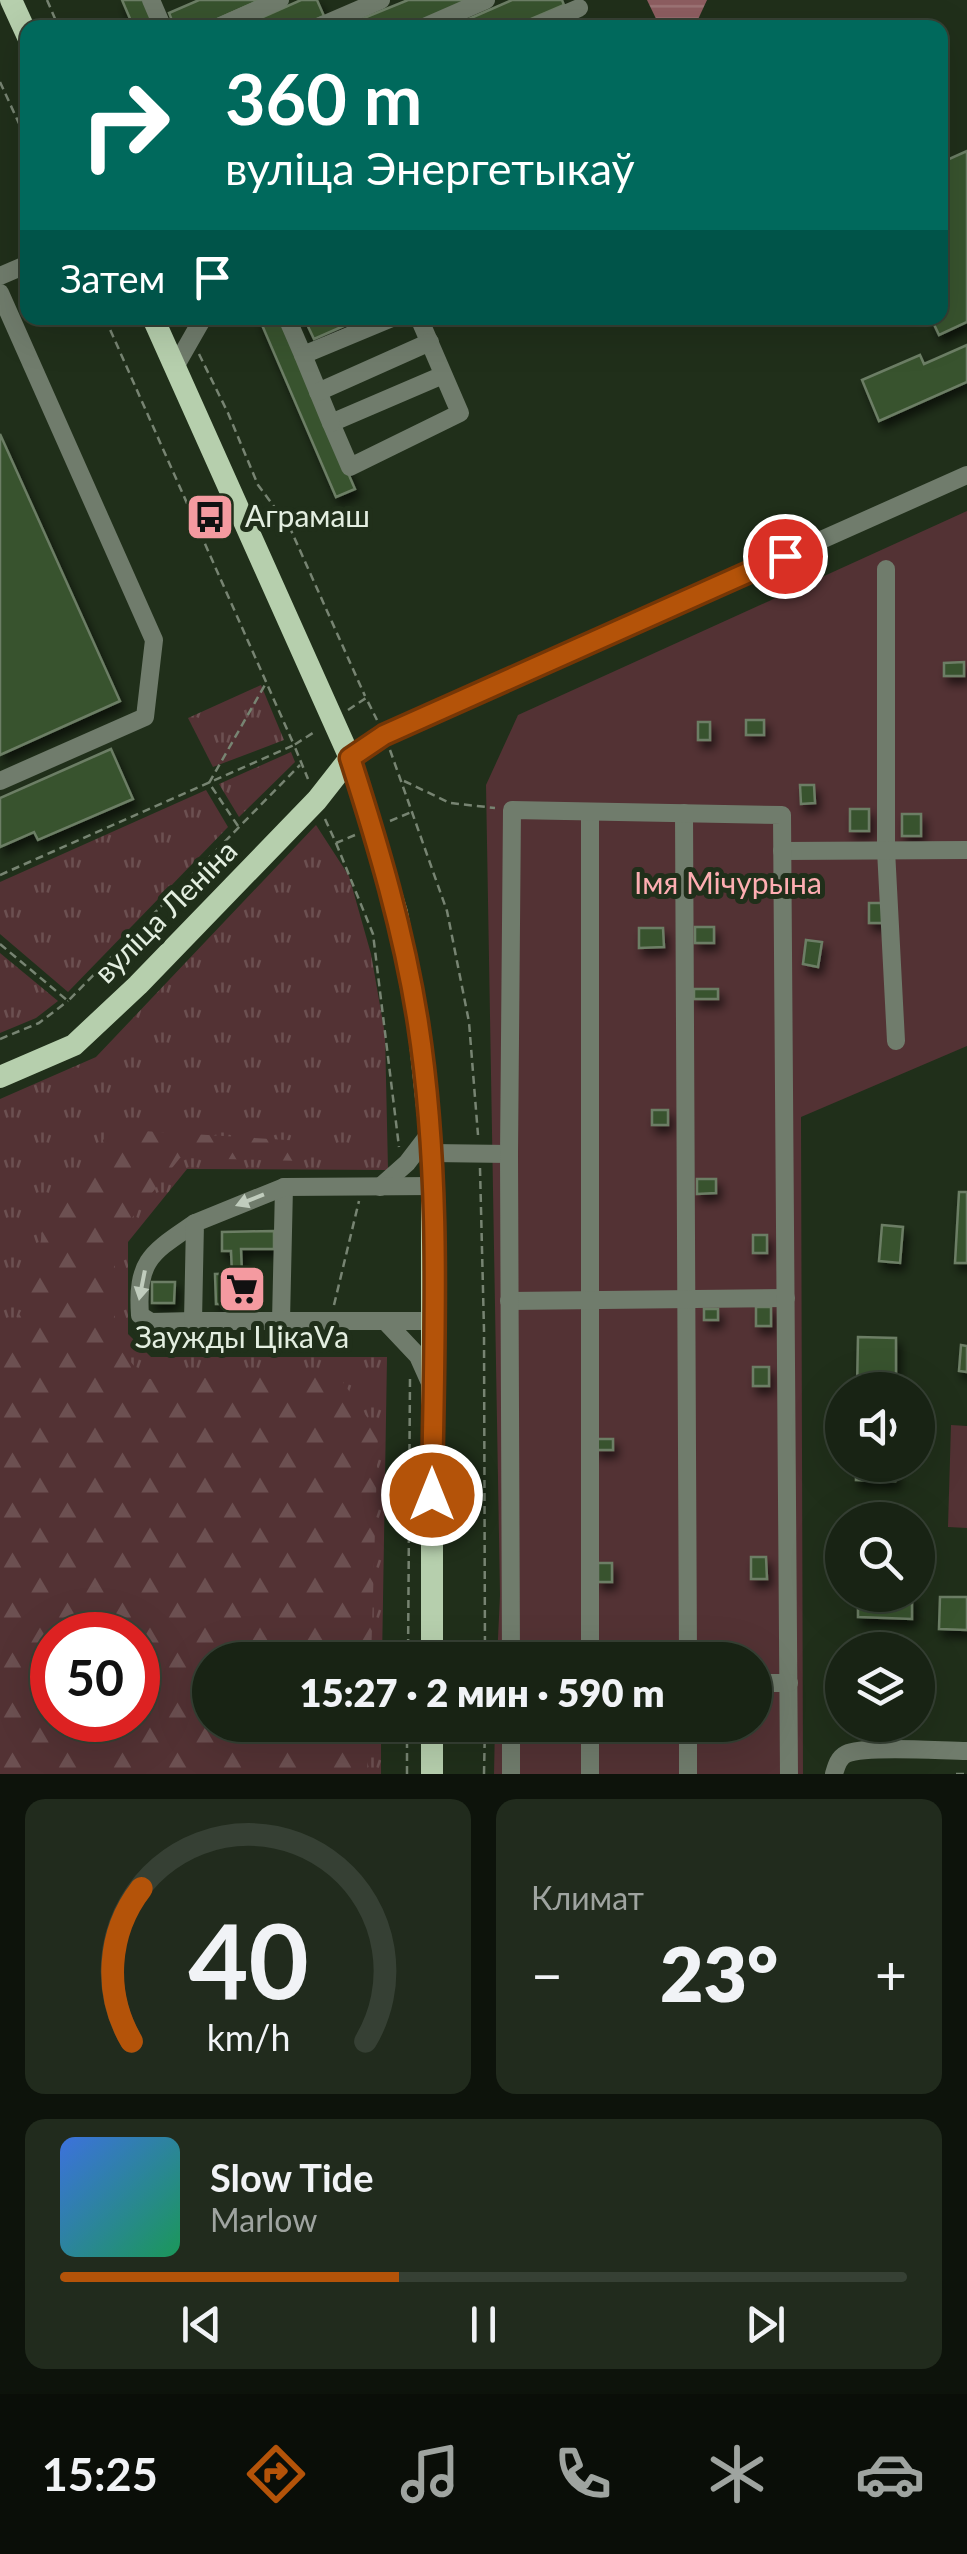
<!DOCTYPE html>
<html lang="ru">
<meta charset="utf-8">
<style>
body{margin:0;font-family:Lato,sans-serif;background:#212b1d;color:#f1f3f6;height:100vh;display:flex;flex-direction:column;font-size:38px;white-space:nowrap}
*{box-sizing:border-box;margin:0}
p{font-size:32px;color:#9fa4a0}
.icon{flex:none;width:55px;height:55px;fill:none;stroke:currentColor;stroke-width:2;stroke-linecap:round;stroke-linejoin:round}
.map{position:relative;height:1774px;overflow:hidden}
.details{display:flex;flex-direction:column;gap:25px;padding:25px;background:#0d130b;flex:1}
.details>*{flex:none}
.hud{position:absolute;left:20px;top:20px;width:928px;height:305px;border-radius:20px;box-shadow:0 10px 40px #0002,0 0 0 2px #364034;background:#00695c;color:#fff;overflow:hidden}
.fabs{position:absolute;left:825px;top:1372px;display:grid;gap:20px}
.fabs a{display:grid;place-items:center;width:110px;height:110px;border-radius:50%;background:#182314;box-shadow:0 10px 40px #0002,0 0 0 2px #364034;font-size:50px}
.speed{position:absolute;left:30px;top:1612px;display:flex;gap:20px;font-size:50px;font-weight:700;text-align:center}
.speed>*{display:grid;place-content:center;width:130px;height:130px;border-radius:50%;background:#182314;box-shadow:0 10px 40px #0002,0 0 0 2px #364034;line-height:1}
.speed .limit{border:15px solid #d22;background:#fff;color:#111}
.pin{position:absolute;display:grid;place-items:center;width:85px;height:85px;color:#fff;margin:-42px;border:5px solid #fff;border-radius:50%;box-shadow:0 2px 10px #0007}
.me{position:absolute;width:110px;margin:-55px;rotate:0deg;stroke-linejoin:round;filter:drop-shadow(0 0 8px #0008)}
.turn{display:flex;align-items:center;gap:35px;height:210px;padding:0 40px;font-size:45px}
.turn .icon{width:130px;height:130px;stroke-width:2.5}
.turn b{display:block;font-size:70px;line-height:85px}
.then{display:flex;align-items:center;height:95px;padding:0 40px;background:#0003;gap:20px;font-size:38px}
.big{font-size:75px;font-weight:800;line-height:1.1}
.details .widget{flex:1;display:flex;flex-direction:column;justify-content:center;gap:15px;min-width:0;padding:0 35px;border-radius:20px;background:#212b1d}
.details .dial{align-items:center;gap:0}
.dial svg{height:260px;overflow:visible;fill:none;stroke:#364034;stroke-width:7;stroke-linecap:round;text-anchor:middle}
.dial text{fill:#f1f3f6;stroke:none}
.song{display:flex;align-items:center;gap:30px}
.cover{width:120px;height:120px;border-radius:15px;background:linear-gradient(135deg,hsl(220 70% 55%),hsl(150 70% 35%))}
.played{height:10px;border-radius:5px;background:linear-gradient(90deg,#b45309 40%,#364034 40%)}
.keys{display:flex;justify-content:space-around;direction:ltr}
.heat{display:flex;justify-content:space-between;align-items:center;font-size:55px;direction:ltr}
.details .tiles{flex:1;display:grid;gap:25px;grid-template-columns:1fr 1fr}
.widget:last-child{grid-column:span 2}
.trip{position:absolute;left:192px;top:1642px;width:580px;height:100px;border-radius:50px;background:#182314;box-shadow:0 10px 40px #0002,0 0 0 2px #364034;font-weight:800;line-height:100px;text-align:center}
.tabs{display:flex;height:160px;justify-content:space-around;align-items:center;background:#0a0e08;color:#9fa4a0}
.tabs .icon{width:70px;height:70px}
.tabs .selected{color:#b45309}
.tabs b{font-size:45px;color:#f1f3f6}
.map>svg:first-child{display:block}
.grass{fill:url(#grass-tufts);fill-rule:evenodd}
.forest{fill:url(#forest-firs);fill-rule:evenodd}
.garden{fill:#533234}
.water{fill:url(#water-rules)}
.building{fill:#39522f;stroke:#6c7e65;stroke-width:2.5;filter:url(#shadow)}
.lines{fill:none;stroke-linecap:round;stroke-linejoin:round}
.path{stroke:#778472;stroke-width:2.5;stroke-dasharray:8 5;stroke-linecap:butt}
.minor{stroke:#707c6c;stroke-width:18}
.major{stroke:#b6cfad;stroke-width:22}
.oneway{fill:#c0ccbd}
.route-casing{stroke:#753606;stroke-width:25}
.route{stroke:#b45309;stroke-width:18}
.labels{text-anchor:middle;stroke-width:10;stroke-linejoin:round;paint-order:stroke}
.poi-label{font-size:30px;fill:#e3eee0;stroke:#202f1a;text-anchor:start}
.park-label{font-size:30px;fill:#feaeb2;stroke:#202f1a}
.street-label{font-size:30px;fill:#e3eee0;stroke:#202f1a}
</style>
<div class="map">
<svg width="967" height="1774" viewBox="0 0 967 1774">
<defs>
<pattern id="grass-tufts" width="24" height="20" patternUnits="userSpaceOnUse" patternTransform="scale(2.5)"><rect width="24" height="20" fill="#533234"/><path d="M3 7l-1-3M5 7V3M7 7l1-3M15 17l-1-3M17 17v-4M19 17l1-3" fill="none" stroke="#6c5051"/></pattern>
<pattern id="forest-firs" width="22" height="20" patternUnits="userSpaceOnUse" patternTransform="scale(2.5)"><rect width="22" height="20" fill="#533234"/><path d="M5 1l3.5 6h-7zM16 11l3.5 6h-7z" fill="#6c5051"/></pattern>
<pattern id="water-rules" width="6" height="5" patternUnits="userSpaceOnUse" patternTransform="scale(2.5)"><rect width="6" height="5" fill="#8d5d60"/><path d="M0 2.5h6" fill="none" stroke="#9d7576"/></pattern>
<filter id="shadow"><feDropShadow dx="4" dy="7" stdDeviation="5" flood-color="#0009"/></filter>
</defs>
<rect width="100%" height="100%" fill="#202f1a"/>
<!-- grass -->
<g class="grass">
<path d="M261,685l23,55 -71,27 -25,-49z"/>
<path d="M291,752l4,10 -56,55 -20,-33z"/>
<path d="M206,790l22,37 -160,165 -68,-58v-52z"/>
<path d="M316,825l33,51 22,78 14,80 3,136 -201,-1 -59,73v92l23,23h236l-5,303h-172v65h171v49h-381v-675l96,-42zM52,1635h86v85h-86z"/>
<path d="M0,953l58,48 -22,17 -36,15z"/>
</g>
<!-- forest -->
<path class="forest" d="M111,1129l192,12 -1,20 -122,-3 -65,81v104l30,36 193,-4 40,58 -7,227h-161v65h159l-2,49h-367v-423l31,-59 13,-68zM52,1635h86v85h-86z"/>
<!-- garden -->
<g class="garden">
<path d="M967,511v535l-166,71 2,657h-309l1,-49h260v-65h-258l3,-65 -14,-810 32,-70z"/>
<path d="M951,1425l16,1v102l-19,-1z"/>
</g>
<!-- water -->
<path class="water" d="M647,0h60l-13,28 -34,-1z"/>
<!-- building -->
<g class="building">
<path d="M122,0h24l12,28h-24z"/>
<path d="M199,0h61l-62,28h-23l-6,-15z"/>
<path d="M301,0h16l7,16 -28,12h-58z"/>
<path d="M408,0h64l-66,28h-55l-2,-4z"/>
<path d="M512,0h50l2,5 -54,23h-62z"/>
<path d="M967,151v171l-28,13 -8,-17h9v-155z"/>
<path d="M259,318h22l74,171 -19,8z"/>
<path d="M304,318h58l-48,21z"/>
<path d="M967,345v37l-88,39 -17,-41 58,-25 4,9z"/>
<path d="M0,434l120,267 -120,54z"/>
<path d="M964,662v14h-20v-13z"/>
<rect x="746" y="720" width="18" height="15"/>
<rect x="698" y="722" width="12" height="18"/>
<path d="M111,749l22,50 -95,41 -4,-8 -34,15v-49z"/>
<path d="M800,785h14l1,18 -14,1z"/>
<rect x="850" y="809" width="19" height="22"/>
<rect x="902" y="814" width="19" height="22"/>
<rect x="869" y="903" width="15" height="20"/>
<rect x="695" y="927" width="19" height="16"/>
<path d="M639,928h24l1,19 -25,1z"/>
<path d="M806,940l16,2 -4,25 -15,-3z"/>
<rect x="694" y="989" width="24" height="10"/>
<rect x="652" y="1110" width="16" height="15"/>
<path d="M697,1179h19v14l-19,1z"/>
<path d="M959,1192h8v71h-12z"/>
<path d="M882,1225l21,2 -3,36 -21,-2z"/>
<path d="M274,1231v18h-33l1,24 -10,1 -1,-23h-9v-19z"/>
<rect x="753" y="1235" width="14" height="18"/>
<path d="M251,1273v31h-35l-1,-30z"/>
<path d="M152,1282h23l-1,21h-22z"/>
<rect x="756" y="1307" width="15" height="19"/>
<rect x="704" y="1309" width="14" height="11"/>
<path d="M858,1337l38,1v52h-39z"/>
<path d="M961,1345l6,1v26l-8,-1z"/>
<rect x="753" y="1367" width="16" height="19"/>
<rect x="595" y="1439" width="18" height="11"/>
<path d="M856,1465h39v16l-39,-1z"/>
<path d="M751,1557h15l1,22h-16z"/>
<rect x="598" y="1563" width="14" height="19"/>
<path d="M858,1595h54v24l-54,-2z"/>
<path d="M940,1597h27v33l-28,-1z"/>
</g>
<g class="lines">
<!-- path -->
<g class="path">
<path d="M47,0l12,28"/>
<path d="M0,82l28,61"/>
<path d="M105,318l189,427 22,-14"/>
<path d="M199,354l29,59 30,72 32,43 75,168"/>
<path d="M348,710l18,-12 11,22"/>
<path d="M390,750l57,161 22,111 9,113"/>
<path d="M404,781l46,22 45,5"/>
<path d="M325,819l11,24 19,-8"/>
<path d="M390,821l24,-10"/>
<path d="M238,826l-29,-43 57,-100"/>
<path d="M336,843l37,91 26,213"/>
<path d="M0,875l294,-130 14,34"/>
<path d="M0,944l68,57 232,-236"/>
<path d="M0,1039l39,-16 29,-22"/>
<path d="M480,1168l4,162 1,330"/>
<path d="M334,1305l25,-104"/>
<path d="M408,1660l2,-282"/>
<path d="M407,1774v-49"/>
<path d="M484,1774l1,-49"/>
<path d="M956,1774h11"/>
</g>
<!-- minor -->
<g class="minor">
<path d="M151,0l12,28"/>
<path d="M216,28l64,-28"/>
<path d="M316,28l65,-28"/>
<path d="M422,28l64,-28"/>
<path d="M532,28l47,-20"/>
<path d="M0,276l28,-12"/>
<path d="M0,293l154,347 -9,77 -145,64"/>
<path d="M287,318l16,37 89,-37"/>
<path d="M419,318l41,95 -110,54 -19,-44 112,-48"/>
<path d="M303,355l28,68"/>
<path d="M175,367l28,-49"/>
<path d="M318,392l112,-50"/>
<path d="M886,569v281l10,191"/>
<path d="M350,758l34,-23 583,-260"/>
<path d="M590,812v848"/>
<path d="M684,813l4,847"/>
<path d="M782,851l185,-1"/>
<path d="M432,1153l77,1"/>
<path d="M380,1187l27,-24 23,-30"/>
<path d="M509,1301l277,-3"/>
<path d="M193,1321l-42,1 -11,-7c-4,-56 13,-63 55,-92"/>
<path d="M281,1321l3,-134"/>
<path d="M385,1321l33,35 13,29"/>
<path d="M433,1321h-240l2,-98 89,-36 150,-1"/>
<path d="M511,1660l-2,-506 3,-344 270,5 7,959"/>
<path d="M755,1683h34"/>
<path d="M511,1725v49"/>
<path d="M590,1725v49"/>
<path d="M688,1725v49"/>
<path d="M834,1774c2,-7 4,-16 12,-20 19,-9 96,-3 121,-3"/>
</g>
<!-- major -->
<g class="major">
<path d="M11,0l17,37"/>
<path d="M153,318l197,440 47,155 21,111 14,129v507"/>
<path d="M0,1077l74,-32 64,-60 179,-185 33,-42"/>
<path d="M432,1725v49"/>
</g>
</g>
<!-- one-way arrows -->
<defs><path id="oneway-solid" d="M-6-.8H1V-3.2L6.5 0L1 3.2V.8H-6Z" transform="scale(2.5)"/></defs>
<g class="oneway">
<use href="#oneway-solid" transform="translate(250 1200) rotate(158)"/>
<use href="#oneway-solid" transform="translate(142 1285) rotate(101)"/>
</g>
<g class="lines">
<!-- route casing -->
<g class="route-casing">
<path id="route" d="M432,1495c2,-157 10,-316 -14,-472 -14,-91 -40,-178 -68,-265l34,-23 401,-179"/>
</g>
<!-- route -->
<use href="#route" class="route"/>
</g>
<!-- icons -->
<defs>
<g id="bus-square" transform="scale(2.5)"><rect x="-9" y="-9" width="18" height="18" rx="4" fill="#f49aa0" stroke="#202f1a"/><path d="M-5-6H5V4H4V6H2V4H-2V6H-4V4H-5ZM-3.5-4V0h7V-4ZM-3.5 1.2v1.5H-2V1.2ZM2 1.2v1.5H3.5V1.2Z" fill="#111"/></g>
<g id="supermarket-square" transform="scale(2.5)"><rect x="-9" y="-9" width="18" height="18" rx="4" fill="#f49aa0" stroke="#202f1a"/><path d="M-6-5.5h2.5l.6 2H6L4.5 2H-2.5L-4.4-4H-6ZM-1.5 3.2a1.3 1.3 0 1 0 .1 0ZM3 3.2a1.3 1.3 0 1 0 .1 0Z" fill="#111"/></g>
</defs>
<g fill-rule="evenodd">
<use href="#bus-square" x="210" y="517"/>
<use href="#supermarket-square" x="242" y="1289"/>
</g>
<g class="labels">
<!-- poi labels -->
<g class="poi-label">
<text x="245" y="527">Аграмаш</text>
<text x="242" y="1348" text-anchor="middle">Заужды ЦікаVа</text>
</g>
<!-- park labels -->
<g class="park-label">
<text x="728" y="894">Імя Мічурына</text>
</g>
<!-- street labels -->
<g class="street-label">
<text transform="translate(166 912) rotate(-45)" y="10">вуліца Леніна</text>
</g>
</g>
</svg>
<div class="fabs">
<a><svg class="icon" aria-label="sound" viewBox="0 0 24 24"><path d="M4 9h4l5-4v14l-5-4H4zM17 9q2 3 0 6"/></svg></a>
<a><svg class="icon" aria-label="search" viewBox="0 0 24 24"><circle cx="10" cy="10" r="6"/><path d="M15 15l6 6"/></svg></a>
<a><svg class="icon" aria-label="layers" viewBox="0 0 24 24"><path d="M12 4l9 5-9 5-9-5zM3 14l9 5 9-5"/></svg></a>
</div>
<div class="speed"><div class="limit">50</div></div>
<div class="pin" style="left:785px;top:556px;background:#d93025"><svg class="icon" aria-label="arrive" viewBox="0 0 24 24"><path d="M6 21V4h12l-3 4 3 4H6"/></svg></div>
<svg class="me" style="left:432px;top:1495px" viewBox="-20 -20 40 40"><circle r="17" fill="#b45309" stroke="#fff" stroke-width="3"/><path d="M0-11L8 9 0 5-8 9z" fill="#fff"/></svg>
<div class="trip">15:27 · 2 мин · 590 m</div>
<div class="hud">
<div class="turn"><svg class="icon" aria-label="right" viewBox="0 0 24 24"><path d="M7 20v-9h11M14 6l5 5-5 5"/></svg><div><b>360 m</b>вуліца Энергетыкаў</div></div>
<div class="then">Затем<svg class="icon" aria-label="arrive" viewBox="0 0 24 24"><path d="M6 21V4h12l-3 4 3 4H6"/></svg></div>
</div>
</div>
<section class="details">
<div class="tiles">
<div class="widget dial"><svg viewBox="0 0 100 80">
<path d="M14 69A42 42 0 1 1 86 69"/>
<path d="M14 69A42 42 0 0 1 17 22" stroke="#b45309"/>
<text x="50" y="56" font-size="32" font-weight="700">40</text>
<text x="50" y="72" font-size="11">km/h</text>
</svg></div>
<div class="widget"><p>Климат</p>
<div class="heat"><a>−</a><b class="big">23°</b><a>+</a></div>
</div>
<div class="widget">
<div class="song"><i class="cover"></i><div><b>Slow Tide</b><p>Marlow</p></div></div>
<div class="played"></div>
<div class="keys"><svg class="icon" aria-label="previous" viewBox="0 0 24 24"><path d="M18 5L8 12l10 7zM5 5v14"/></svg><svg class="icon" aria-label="pause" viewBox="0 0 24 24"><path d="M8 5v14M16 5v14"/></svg><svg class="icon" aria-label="next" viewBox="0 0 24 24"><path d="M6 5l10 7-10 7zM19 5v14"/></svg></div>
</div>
</div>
</section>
<nav class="tabs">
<b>15:25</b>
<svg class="icon selected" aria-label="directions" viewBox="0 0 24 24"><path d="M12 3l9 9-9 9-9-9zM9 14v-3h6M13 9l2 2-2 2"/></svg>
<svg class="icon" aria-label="music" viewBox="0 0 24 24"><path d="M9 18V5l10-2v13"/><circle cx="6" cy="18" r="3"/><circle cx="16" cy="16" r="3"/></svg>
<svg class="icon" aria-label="phone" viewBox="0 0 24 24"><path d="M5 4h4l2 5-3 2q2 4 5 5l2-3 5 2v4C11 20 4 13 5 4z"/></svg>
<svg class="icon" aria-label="climate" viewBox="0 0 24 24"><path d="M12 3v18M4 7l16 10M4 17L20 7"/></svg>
<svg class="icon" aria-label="car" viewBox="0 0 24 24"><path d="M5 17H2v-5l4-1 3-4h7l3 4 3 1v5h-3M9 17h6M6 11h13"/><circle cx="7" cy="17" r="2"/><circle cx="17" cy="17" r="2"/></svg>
</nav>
